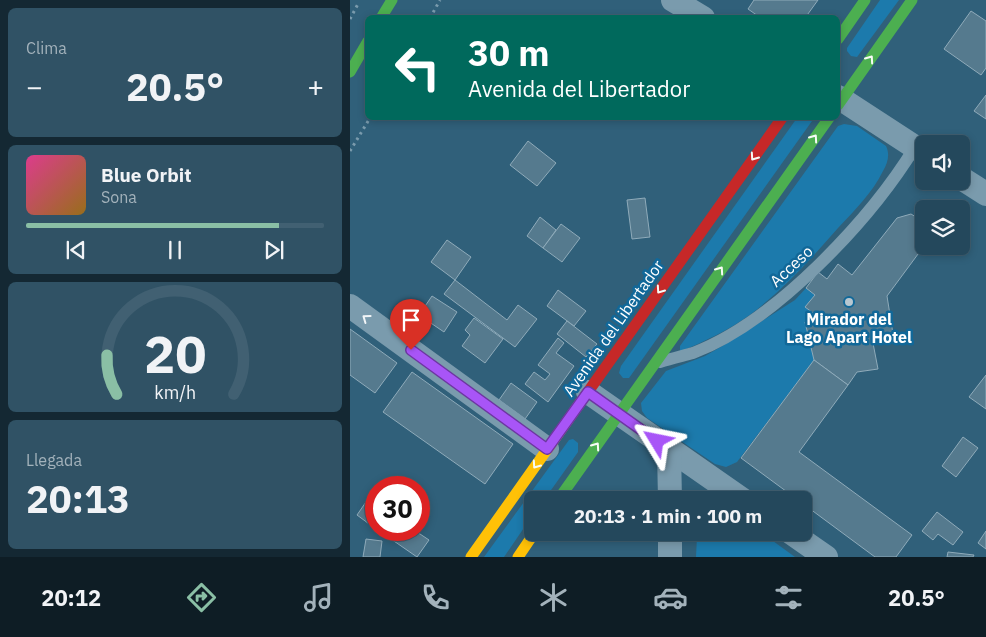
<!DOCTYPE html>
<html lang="es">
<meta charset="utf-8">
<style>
body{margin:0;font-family:"IBM Plex Sans",sans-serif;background:#305265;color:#f1f3f6;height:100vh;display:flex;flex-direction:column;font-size:19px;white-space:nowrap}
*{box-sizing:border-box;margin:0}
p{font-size:16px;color:#a3b2bb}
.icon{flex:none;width:28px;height:28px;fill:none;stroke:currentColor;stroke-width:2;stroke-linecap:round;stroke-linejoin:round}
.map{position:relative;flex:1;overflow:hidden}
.details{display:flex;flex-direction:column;gap:8px;padding:8px;background:#142833;width:350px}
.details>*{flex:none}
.guide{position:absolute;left:15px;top:15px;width:475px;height:105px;border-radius:8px;box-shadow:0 2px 8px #0003,0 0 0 1px #416072;background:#00695c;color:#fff;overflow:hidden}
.controls{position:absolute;left:565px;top:135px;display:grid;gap:10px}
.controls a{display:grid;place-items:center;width:55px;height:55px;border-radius:8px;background:#24485c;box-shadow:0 2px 8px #0003,0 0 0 1px #416072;font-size:25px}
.speed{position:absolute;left:15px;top:476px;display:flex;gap:10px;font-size:25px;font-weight:700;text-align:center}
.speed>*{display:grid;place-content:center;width:65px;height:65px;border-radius:50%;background:#24485c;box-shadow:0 2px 8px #0003,0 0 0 1px #416072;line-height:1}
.speed .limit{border:8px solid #d22;background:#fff;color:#111}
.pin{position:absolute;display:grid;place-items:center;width:42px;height:42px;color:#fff;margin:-51px -21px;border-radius:50% 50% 50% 0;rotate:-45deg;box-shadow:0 0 5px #0007}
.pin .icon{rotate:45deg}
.me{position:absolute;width:55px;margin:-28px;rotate:305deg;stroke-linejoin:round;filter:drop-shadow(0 0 4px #0008)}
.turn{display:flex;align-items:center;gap:18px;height:105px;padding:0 20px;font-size:22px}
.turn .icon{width:65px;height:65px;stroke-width:2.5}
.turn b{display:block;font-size:35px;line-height:42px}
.big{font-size:38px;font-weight:700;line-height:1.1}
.details .widget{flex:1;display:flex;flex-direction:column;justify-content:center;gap:8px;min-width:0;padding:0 18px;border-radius:8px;background:#305265}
.details .dial{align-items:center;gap:0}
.dial svg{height:130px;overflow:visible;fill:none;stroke:#416072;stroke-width:7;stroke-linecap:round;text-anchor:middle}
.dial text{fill:#f1f3f6;stroke:none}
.song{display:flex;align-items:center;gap:15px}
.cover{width:60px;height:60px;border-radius:8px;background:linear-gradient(135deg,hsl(330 70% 55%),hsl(40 70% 35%))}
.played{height:5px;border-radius:2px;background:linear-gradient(90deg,#8abfa5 85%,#416072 85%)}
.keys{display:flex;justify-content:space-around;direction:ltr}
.heat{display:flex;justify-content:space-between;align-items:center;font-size:28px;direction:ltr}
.trip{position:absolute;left:174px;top:491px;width:288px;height:50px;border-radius:8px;background:#24485c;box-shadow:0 2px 8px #0003,0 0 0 1px #416072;font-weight:700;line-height:50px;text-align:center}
.tabs{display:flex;height:80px;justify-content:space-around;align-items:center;background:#0e1d25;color:#a3b2bb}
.tabs .icon{width:35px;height:35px}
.tabs .on{color:#8abfa5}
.tabs b{font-size:22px;color:#f1f3f6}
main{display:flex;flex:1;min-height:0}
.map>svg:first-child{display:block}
.green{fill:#1c7aac}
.building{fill:#557a8e;stroke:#8fabba}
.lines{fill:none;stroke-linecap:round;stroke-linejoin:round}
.path{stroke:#7a9bad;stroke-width:3;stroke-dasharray:2.5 4;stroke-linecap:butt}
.lane{stroke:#7a9bad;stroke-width:12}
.street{stroke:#7a9bad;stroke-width:24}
.fast{stroke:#4caf50;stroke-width:11}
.slow{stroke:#ffc107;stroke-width:11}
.jam{stroke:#c62828;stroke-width:11}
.oneway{stroke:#f6fbf6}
.oneway2{stroke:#f2f5f7}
.route-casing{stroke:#6d37a1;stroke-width:12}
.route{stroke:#a855f7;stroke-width:9}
.poi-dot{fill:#b7c7d0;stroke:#116899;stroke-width:2}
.labels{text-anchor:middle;stroke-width:5;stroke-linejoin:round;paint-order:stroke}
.street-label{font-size:16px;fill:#fff;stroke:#116899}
.poi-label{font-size:16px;font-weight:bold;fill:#fff;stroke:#116899}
</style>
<main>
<section class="details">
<div class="widget"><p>Clima</p>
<div class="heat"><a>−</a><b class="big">20.5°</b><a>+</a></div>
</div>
<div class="widget">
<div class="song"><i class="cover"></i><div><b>Blue Orbit</b><p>Sona</p></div></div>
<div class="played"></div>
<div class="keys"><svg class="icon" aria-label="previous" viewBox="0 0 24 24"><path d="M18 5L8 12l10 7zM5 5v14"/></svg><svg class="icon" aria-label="pause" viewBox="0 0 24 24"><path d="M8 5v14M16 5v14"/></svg><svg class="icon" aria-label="next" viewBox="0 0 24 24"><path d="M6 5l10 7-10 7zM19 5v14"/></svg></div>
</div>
<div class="widget dial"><svg viewBox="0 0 100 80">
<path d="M14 69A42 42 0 1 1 86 69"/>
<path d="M14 69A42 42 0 0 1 8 45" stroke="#8abfa5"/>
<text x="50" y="56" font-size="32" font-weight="700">20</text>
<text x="50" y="72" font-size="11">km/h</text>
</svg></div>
<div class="widget"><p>Llegada</p><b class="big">20:13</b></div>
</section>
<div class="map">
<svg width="636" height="557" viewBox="0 0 636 557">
<rect width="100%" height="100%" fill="#30607a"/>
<!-- green -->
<g class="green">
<path d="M530,0h19l-42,57 -6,-1 -4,-5v-3z"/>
<path d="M447,118h14l1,3 -183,257h-6l-4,-5 2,-7z"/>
<path d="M494,124l13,2 29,20c4,8 2,17 -3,25 -10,21 -29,40 -45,57 -27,31 -54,61 -87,86 -22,16 -46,27 -71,38v-6l158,-220z"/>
<path d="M456,288l9,7 -9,12 14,11 -15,4 9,38 -77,102 -11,5 -11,-3 -68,-46 -5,-7 -1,-8 25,-32 39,-15 19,-11 71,-45z"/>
<path d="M223,439l5,4v9l-34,48h-12v16l-28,41h-20l85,-117z"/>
<path d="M362,532l50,1 33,24h-99l1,-20z"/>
</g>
<!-- building -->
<g class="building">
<path d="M404,0h64l-13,18h-47v-2l-10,-7z"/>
<path d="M621,11l15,10v47l-5,7 -37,-26z"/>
<path d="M636,95v24l-12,-8z"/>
<path d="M178,141l28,22 -19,23 -27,-21z"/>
<path d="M295,198l5,39 -18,2 -5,-39z"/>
<path d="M561,214l13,8v24l-37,50 6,38 -21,4 6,31 -21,3 -9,13 -34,-25 -9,-38 15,-4 -15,-11 10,-12 -9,-7 12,-16 9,7 11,-15 14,11 45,-57z"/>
<path d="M190,217l16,13 -13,18 -16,-12z"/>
<path d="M211,224l19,14 -18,24 -19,-14z"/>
<path d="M97,240l24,17 -16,23 -24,-18z"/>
<path d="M105,280l52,40 11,-15 19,14 -22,28 -71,-53z"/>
<path d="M208,290l28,21 -12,15 -27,-20z"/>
<path d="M82,296l25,16 -13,20 -25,-17z"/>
<path d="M124,318l29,21 -18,24 -23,-17 8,-11 -5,-5z"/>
<path d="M217,321l30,23 -11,13 -29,-23z"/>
<path d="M0,329l47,34 -22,30 -25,-18z"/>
<path d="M208,338l6,5 -8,10 18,13 -26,36 -23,-18 9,-12 11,8 5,-6 -12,-9z"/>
<path d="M464,360l34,25 -49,67 113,83 -16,22h-21l-73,-54v-3h-4l-57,-42z"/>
<path d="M62,372l101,72 -28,40 -102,-72z"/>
<path d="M636,375v34l-17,-12z"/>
<path d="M161,383l26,19 -12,17 -26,-19z"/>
<path d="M613,437l15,11 -22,29 -14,-11z"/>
<path d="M18,499l8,5v25l-19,-14z"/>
<path d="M587,512l26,20 -10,13 -15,-11 -5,6 -11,-9z"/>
<path d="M28,530h36l15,10 -12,17z"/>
<path d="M636,531v18l-8,-6z"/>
<path d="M16,539l16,2 -2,16h-17z"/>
<path d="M598,552l26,3 -1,2h-26z"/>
</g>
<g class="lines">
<!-- path -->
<g class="path">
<path d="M80,18l10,-18"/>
<path d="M0,19l8,-15"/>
<path d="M0,151l20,-33"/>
</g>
<!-- lane -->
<path class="lane" d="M310,362c10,-3 22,-6 33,-9 82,-31 177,-133 222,-206"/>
<!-- street -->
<g class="street">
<path d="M323,0l30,18"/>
<path d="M488,97l86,56"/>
<path d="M611,178l25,16"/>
<path d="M0,306l197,143"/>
<path d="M238,392l155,108"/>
<path d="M319,450l1,50"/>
<path d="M320,532v25"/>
<path d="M440,532l36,25"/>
</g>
<!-- fast -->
<g class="fast">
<path d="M31,18l11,-18"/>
<path d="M488,39l27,-39"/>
<path d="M0,72l18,-31"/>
<path d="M488,105l74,-105"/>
<path d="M208,500l271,-382"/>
</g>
<!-- slow -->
<g class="slow">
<path d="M121,557l114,-161"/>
<path d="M168,557l17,-25"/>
</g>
<!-- jam -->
<path class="jam" d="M235,396l197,-278"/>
</g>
<!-- one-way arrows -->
<defs><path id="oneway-chevron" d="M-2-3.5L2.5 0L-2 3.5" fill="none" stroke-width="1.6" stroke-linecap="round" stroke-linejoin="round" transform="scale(1.25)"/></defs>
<g class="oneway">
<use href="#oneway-chevron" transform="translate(520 59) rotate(-55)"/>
<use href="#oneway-chevron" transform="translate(464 138) rotate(-55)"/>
<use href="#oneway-chevron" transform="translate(404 157) rotate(125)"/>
<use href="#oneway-chevron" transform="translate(370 270) rotate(-55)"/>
<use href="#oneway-chevron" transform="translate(310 290) rotate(125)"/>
<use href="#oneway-chevron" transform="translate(246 446) rotate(-55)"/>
<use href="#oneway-chevron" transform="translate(186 465) rotate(125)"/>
</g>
<use class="oneway2" href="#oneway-chevron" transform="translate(16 318) rotate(-144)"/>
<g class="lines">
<!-- route casing -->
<g class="route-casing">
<path id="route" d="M61,350l136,99 41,-57 69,49"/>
</g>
<!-- route -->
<use href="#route" class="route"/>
</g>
<!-- markers -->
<circle class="poi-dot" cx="499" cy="302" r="5"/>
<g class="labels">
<!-- street labels -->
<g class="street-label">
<text transform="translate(441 266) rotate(-43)" y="6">Acceso</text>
<text transform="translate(263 328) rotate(-55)" y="6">Avenida del Libertador</text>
</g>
<!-- poi labels -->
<g class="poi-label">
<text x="499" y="325">Mirador del<tspan x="499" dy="18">Lago Apart Hotel</tspan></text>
</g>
</g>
</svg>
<div class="controls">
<a><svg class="icon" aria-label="sound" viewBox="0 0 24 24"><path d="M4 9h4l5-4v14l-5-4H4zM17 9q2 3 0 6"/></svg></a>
<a><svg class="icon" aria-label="layers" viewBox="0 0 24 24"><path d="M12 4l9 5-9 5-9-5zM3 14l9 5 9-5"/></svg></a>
</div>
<div class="speed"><div class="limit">30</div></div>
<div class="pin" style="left:61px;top:350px;background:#d93025"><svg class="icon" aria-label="arrive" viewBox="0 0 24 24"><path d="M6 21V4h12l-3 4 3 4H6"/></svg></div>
<svg class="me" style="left:307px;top:441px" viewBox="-20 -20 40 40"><path d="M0-17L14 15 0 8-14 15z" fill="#a855f7" stroke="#fff" stroke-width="4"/></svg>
<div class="trip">20:13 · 1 min · 100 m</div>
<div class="guide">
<div class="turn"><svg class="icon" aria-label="left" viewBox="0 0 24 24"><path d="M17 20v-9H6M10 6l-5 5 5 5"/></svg><div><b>30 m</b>Avenida del Libertador</div></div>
</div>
</div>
</main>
<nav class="tabs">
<b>20:12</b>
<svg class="icon on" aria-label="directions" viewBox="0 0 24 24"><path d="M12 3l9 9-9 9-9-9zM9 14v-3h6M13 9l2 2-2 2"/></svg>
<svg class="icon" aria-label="music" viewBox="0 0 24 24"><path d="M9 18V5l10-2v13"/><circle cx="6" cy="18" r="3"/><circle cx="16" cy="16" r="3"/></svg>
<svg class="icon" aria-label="phone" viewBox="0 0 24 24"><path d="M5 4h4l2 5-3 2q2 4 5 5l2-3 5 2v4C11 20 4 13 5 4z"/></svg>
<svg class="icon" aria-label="climate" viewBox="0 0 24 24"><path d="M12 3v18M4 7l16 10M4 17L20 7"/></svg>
<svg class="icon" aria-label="car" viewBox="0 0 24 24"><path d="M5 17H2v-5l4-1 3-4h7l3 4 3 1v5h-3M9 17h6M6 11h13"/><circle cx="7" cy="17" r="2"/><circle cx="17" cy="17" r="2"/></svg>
<svg class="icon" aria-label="filters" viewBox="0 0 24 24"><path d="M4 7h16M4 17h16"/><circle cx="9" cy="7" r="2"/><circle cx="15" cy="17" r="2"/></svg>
<b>20.5°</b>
</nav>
